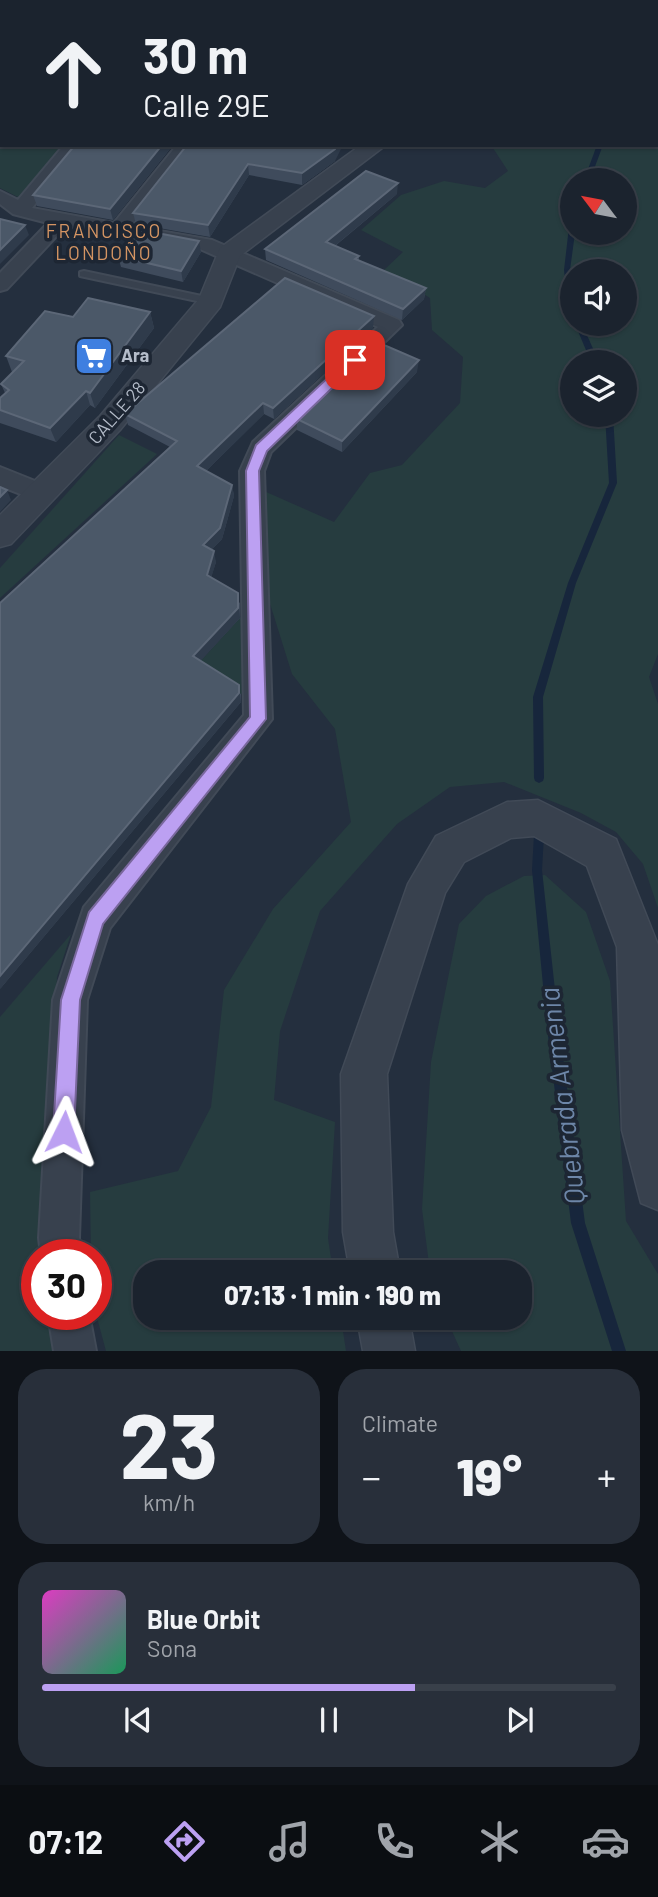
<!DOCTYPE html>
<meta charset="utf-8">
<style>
body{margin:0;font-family:Barlow,sans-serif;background:#282f3a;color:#f1f3f6;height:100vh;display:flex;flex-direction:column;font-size:26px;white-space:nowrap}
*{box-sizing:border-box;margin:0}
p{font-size:23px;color:#a0a4aa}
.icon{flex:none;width:38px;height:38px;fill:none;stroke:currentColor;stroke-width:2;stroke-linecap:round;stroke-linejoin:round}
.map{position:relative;height:1351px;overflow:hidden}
.side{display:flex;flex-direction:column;gap:18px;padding:18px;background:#0f1319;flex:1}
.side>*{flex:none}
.guide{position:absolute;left:0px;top:0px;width:658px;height:147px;box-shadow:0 2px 5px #0004,0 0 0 2px #39404a;background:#1b232e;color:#f1f3f6;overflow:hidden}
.needle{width:46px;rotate:302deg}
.tools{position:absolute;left:560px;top:168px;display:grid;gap:14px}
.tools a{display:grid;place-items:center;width:77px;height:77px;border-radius:50%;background:#1b232e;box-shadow:0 2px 5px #0004,0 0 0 2px #39404a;font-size:35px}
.speed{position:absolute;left:21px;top:1239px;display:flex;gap:14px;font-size:35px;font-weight:700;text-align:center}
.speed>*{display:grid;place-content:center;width:91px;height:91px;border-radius:50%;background:#1b232e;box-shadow:0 2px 5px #0004,0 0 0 2px #39404a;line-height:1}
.speed .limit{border:10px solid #d22;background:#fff;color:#111}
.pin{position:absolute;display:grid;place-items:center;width:60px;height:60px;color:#fff;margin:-30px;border-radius:14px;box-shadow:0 4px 10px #0006}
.me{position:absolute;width:77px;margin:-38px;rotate:3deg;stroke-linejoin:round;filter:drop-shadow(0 0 5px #0008)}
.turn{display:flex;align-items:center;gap:24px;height:147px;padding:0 28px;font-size:32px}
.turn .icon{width:91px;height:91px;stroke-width:2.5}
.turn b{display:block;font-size:49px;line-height:60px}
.big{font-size:52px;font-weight:800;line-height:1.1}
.side .tile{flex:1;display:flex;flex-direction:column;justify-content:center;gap:10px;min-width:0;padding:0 24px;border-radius:28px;background:#282f3a}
.side .dial{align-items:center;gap:0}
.dial b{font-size:91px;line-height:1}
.song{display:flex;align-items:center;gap:21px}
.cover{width:84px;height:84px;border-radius:10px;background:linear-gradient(135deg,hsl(310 70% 55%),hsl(150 70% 35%))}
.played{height:7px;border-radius:4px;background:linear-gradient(90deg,#bca0f2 65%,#39404a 65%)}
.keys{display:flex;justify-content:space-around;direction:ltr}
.heat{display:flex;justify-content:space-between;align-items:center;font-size:38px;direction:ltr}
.side .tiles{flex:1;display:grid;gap:18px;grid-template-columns:1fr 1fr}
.tile:last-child{grid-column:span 2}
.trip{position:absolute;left:133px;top:1260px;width:399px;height:70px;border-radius:28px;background:#1b232e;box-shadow:0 2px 5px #0004,0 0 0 2px #39404a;font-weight:800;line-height:70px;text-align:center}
.tabs{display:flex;height:112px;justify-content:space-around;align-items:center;background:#0b0e12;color:#a0a4aa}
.tabs .icon{width:49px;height:49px}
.tabs .selected{color:#bca0f2}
.tabs b{font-size:32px;color:#f1f3f6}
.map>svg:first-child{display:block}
.green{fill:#263c3f;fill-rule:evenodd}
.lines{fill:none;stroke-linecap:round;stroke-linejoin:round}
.stream{fill:#17263c;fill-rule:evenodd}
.service-casing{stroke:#414a57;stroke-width:4}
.minor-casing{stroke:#414a57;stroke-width:4}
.tertiary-casing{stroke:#414a57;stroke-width:3}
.service{fill:#38414e;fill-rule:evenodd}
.minor{fill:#38414e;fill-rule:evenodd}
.tertiary{fill:#38414e;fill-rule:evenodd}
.wall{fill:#3f4b5c}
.shaded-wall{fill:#2f3b4b}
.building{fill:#4b5868;stroke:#5c6777;stroke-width:2}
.route{fill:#bca0f2;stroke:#7a689d;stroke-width:2}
.labels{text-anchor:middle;stroke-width:7;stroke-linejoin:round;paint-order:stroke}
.far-poi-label{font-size:18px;font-weight:bold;fill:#b4bcc9;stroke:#1d2633;text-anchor:start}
.far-street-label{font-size:18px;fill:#b4bcc9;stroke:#1d2633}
.far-neighbourhood-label{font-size:19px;letter-spacing:2px;fill:#d59563;stroke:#1d2633}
.near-water-label{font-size:28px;font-style:italic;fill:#6d86a8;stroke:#1d2633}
</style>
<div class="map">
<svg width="658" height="1351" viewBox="0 0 658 1351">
<rect width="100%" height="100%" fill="#242f3e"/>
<!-- green -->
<g class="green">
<path d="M0,0h304l-302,2v143h63c-16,17 -27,36 -43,54l-22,-11z"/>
<path d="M658,49v605l-9,23 9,27v204l-15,-44 -27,-32 -35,-19 -77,-31 -54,5 -53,37 -77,87 -40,120 -6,69 61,22 -7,116 5,34h-188v46h196l5,33h-240l-10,-37v-59h-5l-1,-63 88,-21 33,-64 13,-117 49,-81 78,-87 -16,-93 -43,-55 -25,-80 -3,-103 70,31 36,-49 32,-8 58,-62 3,-46 -31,-27 -2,-32 -46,-28 19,-18 -42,-22 40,-35 43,-14 41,7 23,-17 -17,-26h165zM572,180h53v53h-53zM572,271h53v53h-53zM572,362h53v53h-53z"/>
<path d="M119,435l38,19 -157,144v-30z"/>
<path d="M249,608l-3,89 -50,-31z"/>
<path d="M545,875l41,37 24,69 16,240 32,53v77h-197l-15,-33h74v-46h-90l-8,-63 9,-147 28,-138 27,-28 38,-20z"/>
<path d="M71,934l-14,43 -14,278h-6v59h12l11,37h-60v-334z"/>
</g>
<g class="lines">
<!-- stream -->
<g class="stream">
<path d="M597,145h6l-13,35h-6z"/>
<path d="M572,225v8h3l-5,37 2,14v28l-4,-2 -4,-40 5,-43z"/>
<path d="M575,324h7l17,38h-8z"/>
<path d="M605,415h8l4,68 -41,100 -33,114 1,81 -1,3 -4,2 -4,-2 -1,-3 -1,-81 35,-114 41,-100z"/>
<path d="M539,830l4,1 1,4 -2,35 17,157 26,196 41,128h-14l-41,-128 -24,-196 -15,-157 2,-35 1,-4z"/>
</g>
<!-- service casing -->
<g class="service-casing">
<path id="service" d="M84,271l127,27 5,3 -5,3 -131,-28v-4z"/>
</g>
<!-- minor casing -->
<g class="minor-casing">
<g id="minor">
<path d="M489,0h19l1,2h-19z"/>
<rect x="632" y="0" width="14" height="2"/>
<rect x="656" y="14" width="2" height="8"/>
<path d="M64,145h17l-49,63 82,15 63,-78h17l-63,81 81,14 187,80 3,5 -131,127 -7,19 8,248 -162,209 -23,72 -8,238 2,17h-40l-2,-17 14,-238 31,-93 160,-192 -4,-244 13,-29 125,-115 -178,-78 -134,-23 -59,63 -7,2v-18l48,-50 -35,-9 -13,-10v-13l18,9z"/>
<path d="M0,467l50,20 3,6 -3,6 -9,3 -41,-16z"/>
<path d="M48,1314h41l7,37h-42z"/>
</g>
</g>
<!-- tertiary casing -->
<g class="tertiary-casing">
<g id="tertiary">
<path d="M398,0h20l1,2h-20z"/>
<path d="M361,145h25l-146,111 -20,51 -100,123 -109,114 -11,3v-32l100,-99 99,-117 21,-51z"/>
<path d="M538,800l78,39 42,106v265l-17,-7 -19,-73 -5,-183 -30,-81 -53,-30 -23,2 -47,24 -19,31 -58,181 6,158 7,40h-50l-7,-40 -2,-158 67,-190 28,-48 71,-34z"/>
<path d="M357,1318h52l6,33h-52z"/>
</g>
</g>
<!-- service -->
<use href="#service" class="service"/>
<!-- minor -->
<use href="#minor" class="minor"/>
<!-- tertiary -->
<use href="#tertiary" class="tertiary"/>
</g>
<!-- wall -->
<g class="wall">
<path d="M517,0h82l-3,2h-72z"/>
<path d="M75,145h98l-60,75 -76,-14 -4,-11z"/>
<path d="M187,145l148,16 -33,24 -53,-10 -39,62 -74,-13 -3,-11z"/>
<path d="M397,194l-62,52 24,10v5l67,27 -2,11 -22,21 -136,-60 -1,-11z"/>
<path d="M201,252l-18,30 -62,-15 -3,-11z"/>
<path d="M150,312l4,16 -59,80 -5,-3 -34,37 -56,-19v-25l5,-5 -4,-9 12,-12h-1l-6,-16 67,-39z"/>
<path d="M373,328l-99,91 -10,-5 -58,57 26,14 2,11 -12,43 -11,11 5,12 -5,15 29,26v15l-40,43 41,33v8l-241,287 170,-542 -42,-22 -3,-11z"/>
<path d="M417,372l-75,80 -45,-22v-11z"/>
</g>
<!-- shaded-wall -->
<g class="shaded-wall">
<path d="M162,145h11l-60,75 -3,-11z"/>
<path d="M337,145h6l-8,16 -33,24v-12z"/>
<path d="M248,164l1,11 -39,62 -2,-12z"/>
<path d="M398,183l-1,11 -71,59v-11z"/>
<path d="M25,225l4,10 -29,29v-14z"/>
<path d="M199,241l2,11 -18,30 -2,-11z"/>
<path d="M426,288l-2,11 -22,21 1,-11z"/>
<path d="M150,312l4,16 -59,80 -5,-15z"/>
<path d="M374,316l-1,12 -99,91 -1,-11z"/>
<path d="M419,360l-2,12 -75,80v-11z"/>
<path d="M86,391l4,14 -34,37 -6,-14z"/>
<path d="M263,403l1,11 -65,64 -2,-12z"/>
<path d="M232,485l2,11 -12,43 -17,17 -2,-11z"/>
<path d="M7,490l4,10 -11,12v-15z"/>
<path d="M214,551l2,11 -7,23 -2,-10z"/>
<path d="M238,593l2,25 -44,48 -3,-10z"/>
<path d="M239,685l2,17 -241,287v-13z"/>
</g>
<!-- building -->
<g class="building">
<path d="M541,0h52l-2,2h-43z"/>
<path d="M75,145h87l-52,64 -77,-14z"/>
<path d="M187,145h150l-2,4 -33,24 -54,-9 -40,61 -75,-12z"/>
<path d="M366,171l32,12 -72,59 33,14 -4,3 71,29 -23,21 -138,-60z"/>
<path d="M0,219l25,6 -25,25z"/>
<path d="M136,229l63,12 -18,30 -63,-15z"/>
<path d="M285,278l89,38 -101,92 -10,-5 -66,63 35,19 -12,43 -17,17 11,6 -7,24 31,18v15l-45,48 46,29v8l-239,283v-373l177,-162 -52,-27z"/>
<path d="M88,298l62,14 -60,81 -4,-2 -36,37 -50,-18v-12l9,-8 -8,-6 23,-23 -18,-5 39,-45 28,6z"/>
<path d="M377,342l42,18 -77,81 -45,-22z"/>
<path d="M0,487l7,3 -7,7z"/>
</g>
<!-- route -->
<path class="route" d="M350,357l11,3 -94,91 -8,20 7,248 -163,205 -23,76 -6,132 -3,8 -7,3 -8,-3 -3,-8 8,-132 28,-88 161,-195 -4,-246 10,-26z"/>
<!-- icons -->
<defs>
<g id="supermarket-square" transform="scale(2.0125)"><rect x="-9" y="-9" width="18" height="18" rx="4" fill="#3f7fe0" stroke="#1d2633"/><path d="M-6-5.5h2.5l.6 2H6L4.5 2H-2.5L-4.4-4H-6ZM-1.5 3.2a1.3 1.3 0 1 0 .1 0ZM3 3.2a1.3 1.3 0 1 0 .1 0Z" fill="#fff"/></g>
</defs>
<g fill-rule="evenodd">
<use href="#supermarket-square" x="94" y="356"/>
</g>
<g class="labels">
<!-- far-poi labels -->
<g class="far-poi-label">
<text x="121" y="362">Ara</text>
</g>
<!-- far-street labels -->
<g class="far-street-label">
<text transform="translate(117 413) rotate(-49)" y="6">CALLE 28</text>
</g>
<!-- far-neighbourhood labels -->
<g class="far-neighbourhood-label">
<text x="104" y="238">FRANCISCO<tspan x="104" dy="22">LONDOÑO</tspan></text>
</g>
<!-- near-water labels -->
<g class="near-water-label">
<text transform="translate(562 1096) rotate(-97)" y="10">Quebrada Armenia</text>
</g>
</g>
</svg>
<div class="tools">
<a><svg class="needle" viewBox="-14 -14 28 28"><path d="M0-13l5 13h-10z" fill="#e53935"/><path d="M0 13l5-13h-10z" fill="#a0a4aa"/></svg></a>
<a><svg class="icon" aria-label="sound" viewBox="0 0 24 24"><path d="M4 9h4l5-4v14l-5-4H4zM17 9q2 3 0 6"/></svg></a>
<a><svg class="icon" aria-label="layers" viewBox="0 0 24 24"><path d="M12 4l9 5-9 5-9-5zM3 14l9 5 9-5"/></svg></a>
</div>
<div class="speed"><div class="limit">30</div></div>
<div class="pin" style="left:355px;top:360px;background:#d93025"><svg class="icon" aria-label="arrive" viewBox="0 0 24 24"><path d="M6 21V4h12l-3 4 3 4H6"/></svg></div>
<svg class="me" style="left:64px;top:1132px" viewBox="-20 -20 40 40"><path d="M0-17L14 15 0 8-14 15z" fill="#bca0f2" stroke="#fff" stroke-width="4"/></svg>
<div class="trip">07:13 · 1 min · 190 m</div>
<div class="guide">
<div class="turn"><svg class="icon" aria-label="ahead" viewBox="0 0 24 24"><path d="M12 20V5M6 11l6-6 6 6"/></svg><div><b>30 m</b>Calle 29E</div></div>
</div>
</div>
<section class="side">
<div class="tiles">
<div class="tile dial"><b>23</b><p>km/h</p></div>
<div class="tile"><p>Climate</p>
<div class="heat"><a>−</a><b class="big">19°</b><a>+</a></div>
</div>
<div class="tile">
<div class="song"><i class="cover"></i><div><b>Blue Orbit</b><p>Sona</p></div></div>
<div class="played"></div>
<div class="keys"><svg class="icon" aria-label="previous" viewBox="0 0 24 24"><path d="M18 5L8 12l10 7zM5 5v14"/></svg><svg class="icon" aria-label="pause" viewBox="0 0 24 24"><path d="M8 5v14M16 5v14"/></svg><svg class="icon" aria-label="next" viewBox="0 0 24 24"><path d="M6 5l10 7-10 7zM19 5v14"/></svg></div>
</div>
</div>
</section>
<nav class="tabs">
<b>07:12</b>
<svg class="icon selected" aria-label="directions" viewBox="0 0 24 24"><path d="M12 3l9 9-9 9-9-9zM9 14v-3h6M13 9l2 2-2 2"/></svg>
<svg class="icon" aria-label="music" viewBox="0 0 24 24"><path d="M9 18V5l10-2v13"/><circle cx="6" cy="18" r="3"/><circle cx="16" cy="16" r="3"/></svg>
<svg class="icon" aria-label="phone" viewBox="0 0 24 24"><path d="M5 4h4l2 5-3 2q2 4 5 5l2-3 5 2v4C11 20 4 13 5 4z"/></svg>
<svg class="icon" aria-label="climate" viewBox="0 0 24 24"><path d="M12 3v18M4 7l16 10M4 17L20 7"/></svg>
<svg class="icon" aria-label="car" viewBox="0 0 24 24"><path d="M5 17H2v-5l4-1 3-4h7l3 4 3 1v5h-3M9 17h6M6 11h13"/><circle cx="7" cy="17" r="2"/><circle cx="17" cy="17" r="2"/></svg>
</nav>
